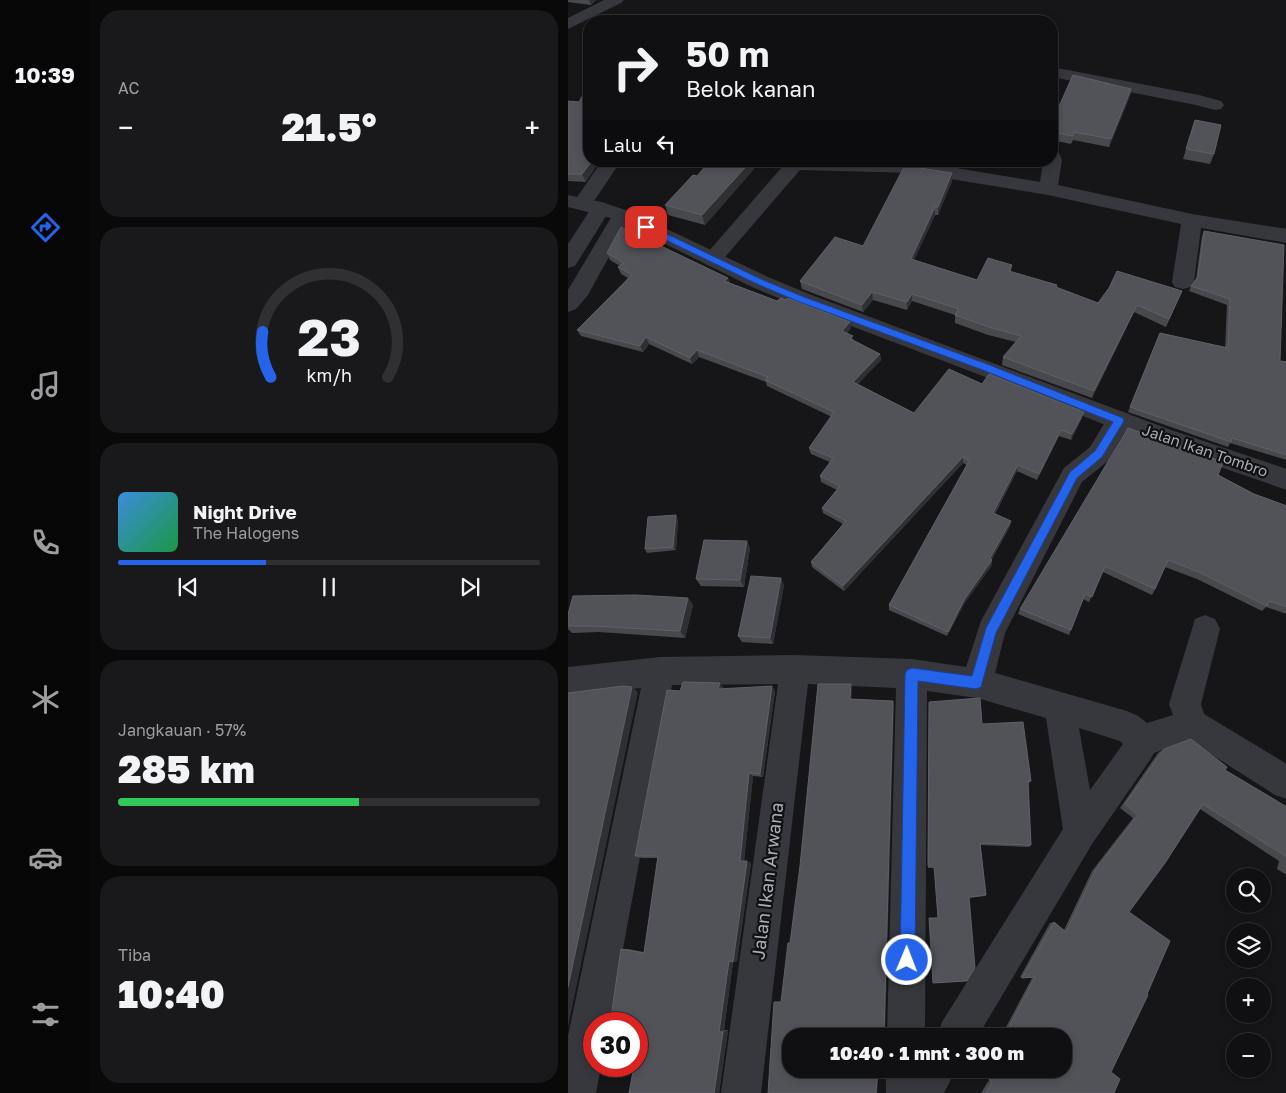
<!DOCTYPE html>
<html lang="id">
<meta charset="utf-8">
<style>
body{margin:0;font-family:"Golos Text",sans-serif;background:#19191b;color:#f1f3f6;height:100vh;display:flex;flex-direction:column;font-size:19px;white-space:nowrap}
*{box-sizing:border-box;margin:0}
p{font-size:16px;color:#9c9d9f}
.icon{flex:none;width:28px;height:28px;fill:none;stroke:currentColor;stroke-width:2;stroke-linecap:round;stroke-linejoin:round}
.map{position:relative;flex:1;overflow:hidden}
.drawer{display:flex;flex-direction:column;gap:10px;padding:10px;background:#09090a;width:478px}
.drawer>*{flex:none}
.guide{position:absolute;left:15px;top:15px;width:475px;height:152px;border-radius:20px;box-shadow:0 2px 8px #0003,0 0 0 1px #303032;background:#101012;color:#f1f3f6;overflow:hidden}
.buttons{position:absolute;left:658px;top:868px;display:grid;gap:10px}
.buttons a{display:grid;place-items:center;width:45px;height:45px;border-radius:50%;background:#101012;box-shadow:0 2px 8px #0003,0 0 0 1px #303032;font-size:25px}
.speed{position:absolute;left:15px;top:1012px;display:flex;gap:10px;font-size:25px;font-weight:700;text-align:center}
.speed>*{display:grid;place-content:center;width:65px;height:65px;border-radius:50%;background:#101012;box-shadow:0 2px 8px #0003,0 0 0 1px #303032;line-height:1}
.speed .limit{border:8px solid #d22;background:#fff;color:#111}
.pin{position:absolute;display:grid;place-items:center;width:42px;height:42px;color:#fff;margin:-21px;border-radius:10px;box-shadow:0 2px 8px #0006}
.me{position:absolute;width:55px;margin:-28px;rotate:1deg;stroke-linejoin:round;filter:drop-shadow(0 0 4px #0008)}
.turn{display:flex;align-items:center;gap:18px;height:105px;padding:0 20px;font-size:22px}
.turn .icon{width:65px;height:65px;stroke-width:2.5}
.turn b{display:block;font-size:35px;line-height:42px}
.then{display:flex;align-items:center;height:48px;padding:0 20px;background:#0003;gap:10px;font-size:19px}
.big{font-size:38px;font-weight:800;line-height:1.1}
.drawer .widget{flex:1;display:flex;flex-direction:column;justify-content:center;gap:8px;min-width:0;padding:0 18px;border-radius:20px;background:#19191b}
.drawer .dial{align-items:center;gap:0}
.dial svg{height:130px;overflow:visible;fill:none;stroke:#303032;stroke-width:7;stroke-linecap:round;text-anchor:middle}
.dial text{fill:#f1f3f6;stroke:none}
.song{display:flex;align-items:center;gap:15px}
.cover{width:60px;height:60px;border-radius:8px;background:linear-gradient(135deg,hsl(210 70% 55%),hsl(140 70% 35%))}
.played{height:5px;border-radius:2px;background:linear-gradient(90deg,#2563eb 35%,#303032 35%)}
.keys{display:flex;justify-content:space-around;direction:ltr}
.heat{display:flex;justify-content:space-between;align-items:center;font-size:28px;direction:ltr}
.charge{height:8px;border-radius:4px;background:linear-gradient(90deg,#34c759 57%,#303032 0)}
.trip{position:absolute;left:214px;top:1028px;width:290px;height:50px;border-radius:20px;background:#101012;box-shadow:0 2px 8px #0003,0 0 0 1px #303032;font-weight:800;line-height:50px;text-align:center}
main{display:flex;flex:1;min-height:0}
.menu{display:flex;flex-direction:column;width:90px;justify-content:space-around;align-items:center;background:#060607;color:#9c9d9f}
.menu .icon{width:35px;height:35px}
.menu .on{color:#2563eb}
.menu b{font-size:22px;color:#f1f3f6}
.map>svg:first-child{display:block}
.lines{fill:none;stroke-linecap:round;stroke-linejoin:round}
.minor{fill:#37383d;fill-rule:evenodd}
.tertiary{fill:#37383d;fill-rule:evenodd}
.wall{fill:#47494d}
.shaded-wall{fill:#2f3033}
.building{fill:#525359;stroke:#5f6168}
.route{fill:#2563eb;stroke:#184099}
.labels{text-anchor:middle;stroke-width:4.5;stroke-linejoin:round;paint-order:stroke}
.street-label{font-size:15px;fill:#a8adb8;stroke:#111113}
.near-street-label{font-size:18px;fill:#a8adb8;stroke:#111113}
</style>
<main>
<nav class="menu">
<b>10:39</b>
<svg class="icon on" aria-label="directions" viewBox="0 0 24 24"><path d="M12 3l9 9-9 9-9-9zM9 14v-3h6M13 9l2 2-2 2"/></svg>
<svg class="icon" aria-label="music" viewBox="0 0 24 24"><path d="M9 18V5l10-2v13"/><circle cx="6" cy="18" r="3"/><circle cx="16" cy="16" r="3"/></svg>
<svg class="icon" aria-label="phone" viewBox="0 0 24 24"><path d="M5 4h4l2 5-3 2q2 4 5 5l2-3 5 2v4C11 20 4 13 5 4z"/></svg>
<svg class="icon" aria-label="climate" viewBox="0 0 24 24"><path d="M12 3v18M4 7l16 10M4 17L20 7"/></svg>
<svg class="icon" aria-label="car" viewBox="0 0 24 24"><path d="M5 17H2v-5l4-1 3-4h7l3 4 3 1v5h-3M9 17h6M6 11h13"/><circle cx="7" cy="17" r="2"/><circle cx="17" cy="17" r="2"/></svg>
<svg class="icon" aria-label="filters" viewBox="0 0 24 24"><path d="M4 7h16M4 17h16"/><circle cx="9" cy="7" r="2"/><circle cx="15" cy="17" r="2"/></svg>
</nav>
<section class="drawer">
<div class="widget"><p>AC</p>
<div class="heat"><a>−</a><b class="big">21.5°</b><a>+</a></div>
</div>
<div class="widget dial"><svg viewBox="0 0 100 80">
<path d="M14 69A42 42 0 1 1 86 69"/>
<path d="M14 69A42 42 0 0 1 9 41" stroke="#2563eb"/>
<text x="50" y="56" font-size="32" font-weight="700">23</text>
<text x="50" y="72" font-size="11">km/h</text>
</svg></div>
<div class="widget">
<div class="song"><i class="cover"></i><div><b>Night Drive</b><p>The Halogens</p></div></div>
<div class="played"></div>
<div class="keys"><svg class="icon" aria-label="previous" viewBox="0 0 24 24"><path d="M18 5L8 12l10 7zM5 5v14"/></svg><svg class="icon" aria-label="pause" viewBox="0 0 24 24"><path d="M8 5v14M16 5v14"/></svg><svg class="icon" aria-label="next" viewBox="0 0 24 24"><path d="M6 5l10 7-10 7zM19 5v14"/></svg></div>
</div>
<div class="widget"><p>Jangkauan · 57%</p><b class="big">285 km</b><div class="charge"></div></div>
<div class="widget"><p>Tiba</p><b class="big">10:40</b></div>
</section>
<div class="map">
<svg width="719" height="1093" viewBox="0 0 719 1093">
<rect width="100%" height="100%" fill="#161618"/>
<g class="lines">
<!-- minor -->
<g class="minor">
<path d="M36,0h20l-3,3 -53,26v-11z"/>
<path d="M484,67l147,28 22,6 3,4 -3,4 -6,1 -19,-5 -144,-28z"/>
<path d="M484,151l7,2 3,7 -4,25 134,29 95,15v14l-86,-15 -7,54 -3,5 -8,2 -8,-2 -3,-5 9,-58 -133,-29 -134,-22 -114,-3 -81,94 -7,2 -7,-2 -3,-5 81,-93 -5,-5h136l126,21 3,-21h9z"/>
<path d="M34,161h19l-31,46 -7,2 -7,-2 -3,-4z"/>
<path d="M33,202l7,2 3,4 -36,58 -7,2v-24l26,-40z"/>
<path d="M54,209l7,2 3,4 -44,80 -12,14 -8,3v-22l47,-79z"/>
<path d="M551,411l9,3 3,7 -23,40 -26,21 -77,151 -10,40 132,38 11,5 9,7 26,-8 -4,-11 26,-85 10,-4 10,4 5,10 -19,75 3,10 83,50v35l-12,-4 -86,-55 -35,13 -4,7 -58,84 -114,192h-41l5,-14 121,-193 -17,-111 -69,-20 -50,-7 -2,345h-38l9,-348 -88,-4 -47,409h-40l57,-409 -106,1 -63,339h-15v42h7l-5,27h-28v-57l73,-348 -73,9v-30l92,-10 135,-2 117,4 54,8 15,-46 83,-153 26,-21 20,-33zM511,728l41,13 3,3 -33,46z"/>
<path d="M318,1069h70l-12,24h-58z"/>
</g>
<!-- tertiary -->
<path class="tertiary" d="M0,195l33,7 28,9 139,66 41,17 362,136 116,39v21l-134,-46 -178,-71 -182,-69 -41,-17 -137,-68 -47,-12z"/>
</g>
<!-- wall -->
<g class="wall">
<path d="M0,0h28l-5,5 -23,-3z"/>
<path d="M563,89l-1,7 -21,51 -36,-7 -2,4 -19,-4v-18z"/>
<path d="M0,101l18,81 -18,-1z"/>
<path d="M627,120l19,34 -4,10 -27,-5z"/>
<path d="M192,162l-55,63 -37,-10 -3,-10 32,-29z"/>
<path d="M384,181l-14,34h-3l-21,45 63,20 35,-15 -1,7 46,13 -1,3 42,15 84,-12 -16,36 -32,-15 -42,86 -90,-33 1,-8 13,-15 -28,-7 -33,-12v-8l-43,-14 -5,9 -34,-10 -10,12 -61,-23 -2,-8 63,-35z"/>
<path d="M636,231l76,130 7,1v98l-57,-17 -2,4 -100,-35 32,-79 65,15 2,-43 -38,-14 2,-5 5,-7 6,-43z"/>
<path d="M39,253l121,25 2,5 47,18 9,-1 65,28 -4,5 7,7 26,14 1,6 -23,24 56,29 68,-29 100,34 -11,22 -12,-4 -22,44 -20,-9 -22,43 16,7 -1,5 -18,33v6l-28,39 -17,32 -58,-26v-5l78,-140 -4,-2 -119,128 -32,-24 -1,-5 32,-38 -20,-11 -1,-5 15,-18 -16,-8 -1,-6 10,-14 -19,-8 -2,-6 23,-31 -65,-31 -1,-4 -67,-25 -7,7 -43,-20 -6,8 -62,-16 -4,-6 51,-52 -7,-4 -3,-7 2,-1 -10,-6z"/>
<path d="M650,475l36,19 33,12v108l-21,-7 -4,4 -65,-32 -32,-12 -10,22 -3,6 -49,-23 -14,30 -6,-3 -14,36 -51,-21 2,-5z"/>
<path d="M110,519l-2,31 -29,3 -2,-4z"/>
<path d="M182,548l-6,39 -43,-1 -5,-7z"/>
<path d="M216,585l-11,59 -31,-2 -4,-6z"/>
<path d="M120,598l5,7 -8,33 -86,-6 -27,1 -4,-4v-15z"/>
<path d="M156,688l51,3 -12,86 -10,-1 -9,85 7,2 -14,98 -4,1 -9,68h4l-9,63h1h-91l8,-27 -16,-117h7l16,3 14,-94h-16l-7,-2 45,-165z"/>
<path d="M361,702l53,22 49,57 -3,3 3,61 -2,2 -49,-2 6,50 -1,1 -16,2 -36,-30h-5z"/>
<path d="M596,749l61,21 62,37v68l-10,-6 2,-8 -79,-52 -71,103 -18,160 3,21h-133l8,-13 -2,-4 4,-7h72v-33h-56l1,-2 -4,-3 28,-53h-10l-2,-1 30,-54 4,-1 10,8 28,-59 41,-53 -13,-10 38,-55z"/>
</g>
<!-- shaded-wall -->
<g class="shaded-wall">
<path d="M21,0h7l-5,5z"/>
<path d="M563,89l-1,7 -21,51 2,-8z"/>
<path d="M24,161h8l-14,21 -4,-8z"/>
<path d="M183,161h9v1l-55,63 -3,-10z"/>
<path d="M384,173v8l-14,34v-8z"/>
<path d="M367,207v8l-24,52v-8z"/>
<path d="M160,278l2,7 -6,-4z"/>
<path d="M304,292l1,8 -10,12 -1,-7z"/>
<path d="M344,294v7l-5,9v-8z"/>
<path d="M569,305l-3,7 -42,86 2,-7z"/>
<path d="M282,322l1,6 -8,10 -1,-7z"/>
<path d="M78,337l3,7 -6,8 -3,-6z"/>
<path d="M129,350l2,7 -7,7 -2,-6z"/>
<path d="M312,354l1,6 -27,28 -1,-6z"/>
<path d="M516,412l-2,6 -11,22 1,-6z"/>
<path d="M493,430l-2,6 -22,44 2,-6z"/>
<path d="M395,457v6l-119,128 -1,-5z"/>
<path d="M450,465l-1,6 -25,47 1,-5z"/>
<path d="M108,515l2,4 -2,31 -3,-3z"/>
<path d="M443,521l-1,5 -21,37 1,-5z"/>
<path d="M179,541l3,7 -6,39 -4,-7z"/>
<path d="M424,560v5l-28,39 -17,32 1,-4 16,-32z"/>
<path d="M213,578l3,7 -11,59 -3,-6z"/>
<path d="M120,598l5,7 -8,33 -5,-7z"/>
<path d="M152,683l4,5 -2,6 -4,-5z"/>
<path d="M283,684l1,5 -1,15 -1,-5z"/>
<path d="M204,686l3,5 -12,86 -3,-3z"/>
<path d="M64,687l6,5 -70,335v-40z"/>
<path d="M325,701l1,4 -9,331h1h-2z"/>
<path d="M181,773l4,3 -9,87 -4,-2z"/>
<path d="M179,861l4,2 -14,98 -4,1 -9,68 -5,2 10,-71z"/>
<path d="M160,1030l-9,63h1h-6l9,-61z"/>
<path d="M310,1069h1l-2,24h-1z"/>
</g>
<!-- building -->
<g class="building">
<path d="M505,75l58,14 -20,50 -37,-7 -1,4 -21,-4v-10z"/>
<path d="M17,91h4v70h3l-10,13h-14v-73l11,1z"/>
<path d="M627,120l26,5 -7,29 -28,-5z"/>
<path d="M142,161h41l-49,54 -37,-10 28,-30 4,1z"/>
<path d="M336,167h10l38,6 -14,34h-3l-24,52 66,21 11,-22 24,7 -3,6 48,14 -1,2 42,16 11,-15 8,-17 65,20 -13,28 -32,-14 -43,86 -91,-34 18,-21 -32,-9 -34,-12 4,-6 -47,-15 -5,8 -35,-10 -10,13 -62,-24 35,-44 28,9z"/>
<path d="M53,227l107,51 -4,3 53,20 4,-3 5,2 2,-2 62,24 -8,9 11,5 -3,3 30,15 -27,28 61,31 35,-44 33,15 7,-10 95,38 -12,22 -11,-4 -22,44 -21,-9 -25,48 18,8 -21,37 2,2 -28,40 -16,32 -59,-27 80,-144 -6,-4 -120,129 -32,-24 35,-41 -24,-13 18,-22 -20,-10 13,-18 -24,-10 25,-36 -69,-32 3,-3 -71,-27 -7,8 -44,-21 -6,9 -63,-16 55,-55 -14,-8 6,-4 -17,-10z"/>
<path d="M636,231l80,14 -4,116 7,1v93l-55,-17 -1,4 -101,-35 30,-74 68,15 2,-49 -39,-13 7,-9z"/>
<path d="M560,428l95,34 -5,13 36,19 33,12v101l-18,-6 -2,5 -66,-33 -33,-13 -13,29 -50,-23 -13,31 -7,-3 -14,36 -51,-21z"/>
<path d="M108,515l-3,32 -28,2 3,-32z"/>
<path d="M136,540l43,1 -7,39 -44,-1z"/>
<path d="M183,576l30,2 -11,60 -32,-2z"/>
<path d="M68,595l52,3 -8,33 -88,-5h-24v-12l5,-18z"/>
<path d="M115,682l37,1 -2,6 54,-3 -12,88 -11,-1 -9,88h7l-14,101 -4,-1 -10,71h4l-9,61h-85l5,-27h3v-42h-27l11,-75 23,4 14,-97h-23l32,-166 13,1z"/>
<path d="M250,684h33l-1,15 43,2 -9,335h-94v33h88l-2,24h-108l6,-91h7l7,-59h2l10,-77z"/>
<path d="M55,686l9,1 -64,300v-294z"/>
<path d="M412,698l2,26 41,-2 8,59h-3l3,64 -51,-2 6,52 -17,2 6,71 -8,13 -34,2 -4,-65h9l-4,-52h-6l1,-164z"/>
<path d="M623,739l36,28 -2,3 62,37v50l-84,-53 -38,59 -36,49 41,29 -23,53 1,1 -37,77 9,7 -6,14h-128l6,-11 -3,-3 5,-10h69v-33h-53l-4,-3 29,-56 -13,1 32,-56 12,10 30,-63 42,-54 -13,-11 39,-55z"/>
</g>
<!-- route -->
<path class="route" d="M78,224l117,56 41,17 183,67 136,54 1,3 -22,36 -25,21 -81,155 -15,54 -5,2 -58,-8 -3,279 -2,5 -6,3 -5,-3 -2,-5 5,-286 2,-4 5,-2 60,8 14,-48 84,-156 25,-21 18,-29 -133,-53 -183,-68 -40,-17 -114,-55 -1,-2z"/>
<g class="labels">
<!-- street labels -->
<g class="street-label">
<text transform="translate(637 451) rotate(19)" y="5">Jalan Ikan Tombro</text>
</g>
<!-- near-street labels -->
<g class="near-street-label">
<text transform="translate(200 881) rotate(-83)" y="6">Jalan Ikan Arwana</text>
</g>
</g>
</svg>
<div class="buttons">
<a><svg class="icon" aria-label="search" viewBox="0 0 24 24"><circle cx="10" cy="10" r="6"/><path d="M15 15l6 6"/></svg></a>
<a><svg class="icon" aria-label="layers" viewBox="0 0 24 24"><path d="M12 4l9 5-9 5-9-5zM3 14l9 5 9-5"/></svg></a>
<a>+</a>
<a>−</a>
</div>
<div class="speed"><div class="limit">30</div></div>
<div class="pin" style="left:78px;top:227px;background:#d93025"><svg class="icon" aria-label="arrive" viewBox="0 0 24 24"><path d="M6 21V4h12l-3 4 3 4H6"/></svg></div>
<svg class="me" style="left:339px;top:960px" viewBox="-20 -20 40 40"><circle r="17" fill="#2563eb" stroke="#fff" stroke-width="3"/><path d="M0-11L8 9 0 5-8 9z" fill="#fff"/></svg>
<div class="trip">10:40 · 1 mnt · 300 m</div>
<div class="guide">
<div class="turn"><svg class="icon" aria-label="right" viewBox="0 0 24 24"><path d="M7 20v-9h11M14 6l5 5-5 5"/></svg><div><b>50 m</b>Belok kanan</div></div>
<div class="then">Lalu<svg class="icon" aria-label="left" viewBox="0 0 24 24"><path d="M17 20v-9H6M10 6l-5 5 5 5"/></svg></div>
</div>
</div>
</main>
